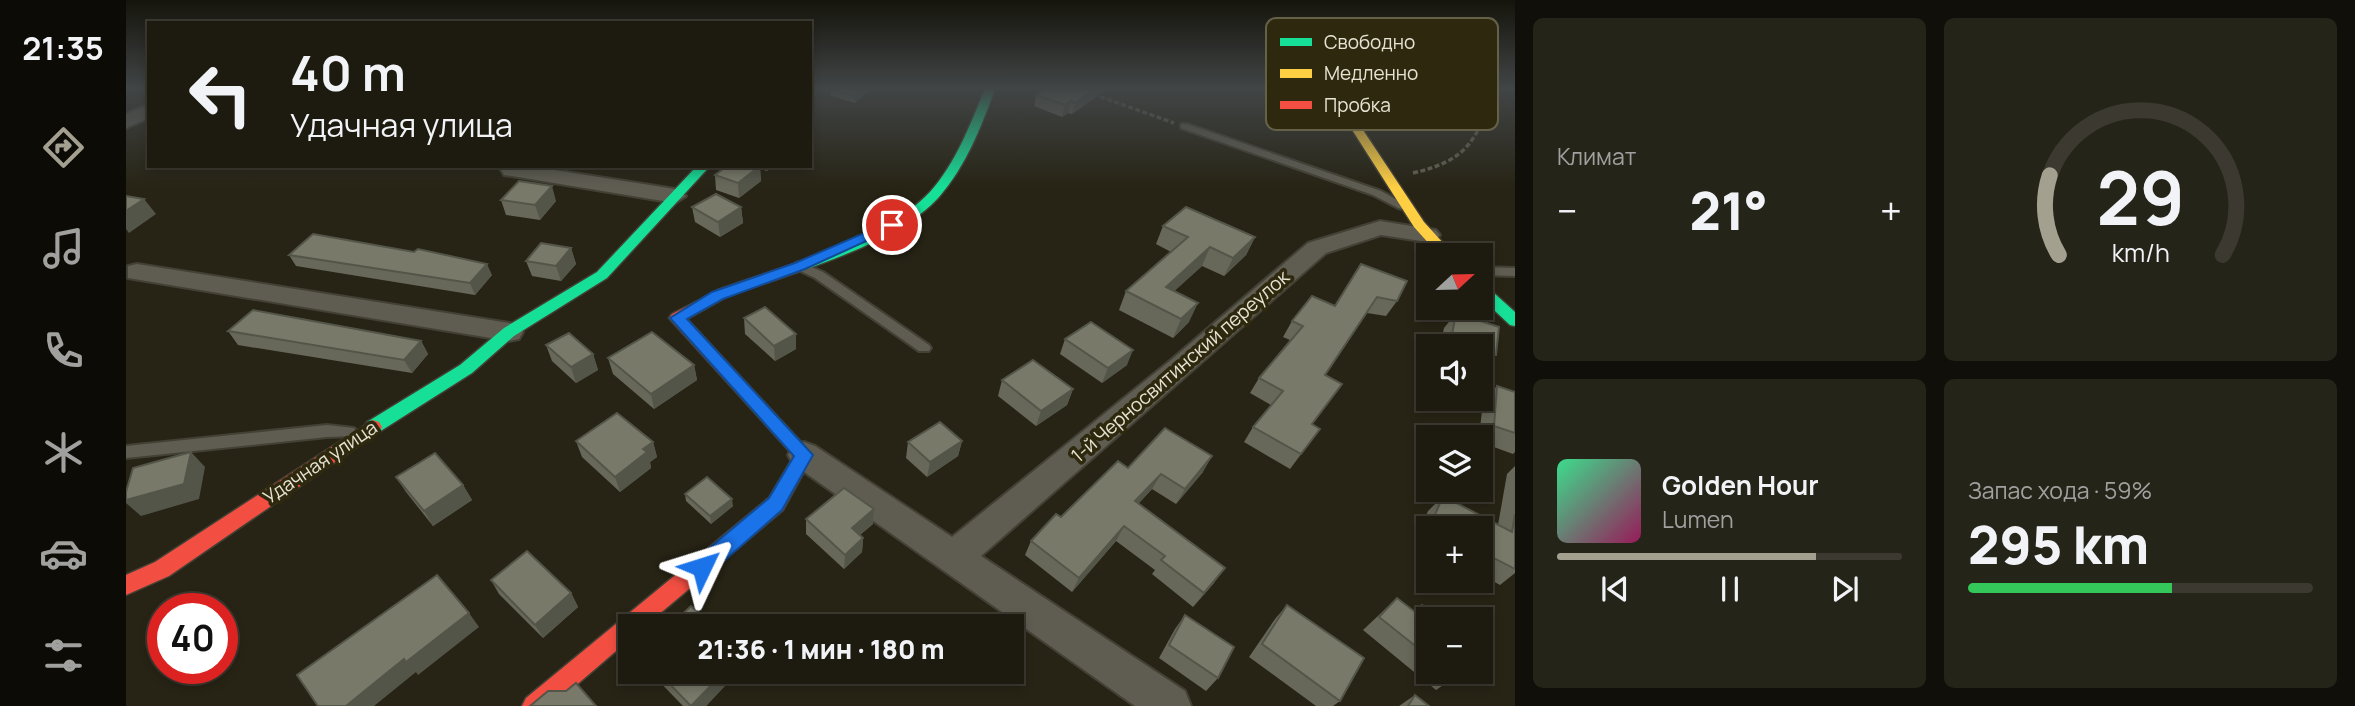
<!DOCTYPE html>
<html lang="ru">
<meta charset="utf-8">
<style>
body{margin:0;font-family:Manrope,sans-serif;background:#252419;color:#f1f3f6;height:100vh;display:flex;flex-direction:column;font-size:26px;white-space:nowrap}
*{box-sizing:border-box;margin:0}
p{font-size:23px;color:#a0a19f}
.icon{flex:none;width:38px;height:38px;fill:none;stroke:currentColor;stroke-width:2;stroke-linecap:round;stroke-linejoin:round}
.map{position:relative;flex:1;overflow:hidden}
.sheet{display:flex;flex-direction:column;gap:18px;padding:18px;background:#100f09;width:840px}
.sheet>*{flex:none}
.top-card{position:absolute;left:21px;top:21px;width:665px;height:147px;border-radius:0px;box-shadow:0 4px 10px #0003,0 0 0 2px #3b3930;background:#1d1b10;color:#f1f3f6;overflow:hidden}
.needle{width:46px;rotate:68deg}
.buttons{position:absolute;left:1290px;top:243px;display:grid;gap:14px}
.buttons a{display:grid;place-items:center;width:77px;height:77px;border-radius:0px;background:#1d1b10;box-shadow:0 4px 10px #0003,0 0 0 2px #3b3930;font-size:35px}
.speed{position:absolute;left:21px;top:593px;display:flex;gap:14px;font-size:35px;font-weight:700;text-align:center}
.speed>*{display:grid;place-content:center;width:91px;height:91px;border-radius:50%;background:#1d1b10;box-shadow:0 4px 10px #0003,0 0 0 2px #3b3930;line-height:1}
.speed .limit{border:10px solid #d22;background:#fff;color:#111}
.pin{position:absolute;display:grid;place-items:center;width:60px;height:60px;color:#fff;margin:-30px;border:4px solid #fff;border-radius:50%;box-shadow:0 2px 7px #0007}
.me{position:absolute;width:77px;margin:-38px;rotate:49deg;stroke-linejoin:round;filter:drop-shadow(0 0 5px #0008)}
.turn{display:flex;align-items:center;gap:24px;height:147px;padding:0 28px;font-size:32px}
.turn .icon{width:91px;height:91px;stroke-width:2.5}
.turn b{display:block;font-size:49px;line-height:60px}
.big{font-size:52px;font-weight:800;line-height:1.1}
.sheet .tile{flex:1;display:flex;flex-direction:column;justify-content:center;gap:10px;min-width:0;padding:0 24px;border-radius:10px;background:#252419}
.sheet .dial{align-items:center;gap:0}
.dial svg{height:182px;overflow:visible;fill:none;stroke:#3b3930;stroke-width:7;stroke-linecap:round;text-anchor:middle}
.dial text{fill:#f1f3f6;stroke:none}
.song{display:flex;align-items:center;gap:21px}
.cover{width:84px;height:84px;border-radius:10px;background:linear-gradient(135deg,hsl(150 70% 55%),hsl(330 70% 35%))}
.played{height:7px;border-radius:4px;background:linear-gradient(90deg,#a3a090 75%,#3b3930 75%)}
.keys{display:flex;justify-content:space-around;direction:ltr}
.heat{display:flex;justify-content:space-between;align-items:center;font-size:38px;direction:ltr}
.charge{height:10px;border-radius:5px;background:linear-gradient(90deg,#34c759 59%,#3b3930 0)}
.sheet .tiles{flex:1;display:grid;gap:18px;grid-template-columns:repeat(2,1fr)}
.trip{position:absolute;left:492px;top:614px;width:406px;height:70px;border-radius:0px;background:#1d1b10;box-shadow:0 4px 10px #0003,0 0 0 2px #3b3930;font-weight:800;line-height:70px;text-align:center}
main{display:flex;flex:1;min-height:0}
.tab-bar{display:flex;flex-direction:column;width:126px;justify-content:space-around;align-items:center;background:#0c0b06;color:#a0a19f}
.tab-bar .icon{width:49px;height:49px}
.tab-bar .current{color:#a3a090}
.tab-bar b{font-size:32px;color:#f1f3f6}
.map>svg:first-child{display:block}
.lines{fill:none;stroke-linecap:round;stroke-linejoin:round}
.lane-casing{stroke:#434035;stroke-width:4}
.street-casing{stroke:#434035;stroke-width:4}
.fast-casing{stroke:#434035;stroke-width:3}
.slow-casing{stroke:#434035;stroke-width:3}
.jam-casing{stroke:#434035;stroke-width:3}
.path{stroke:#605e53;stroke-width:3.5;stroke-dasharray:5 2.5;stroke-linecap:butt}
.lane{fill:#5f5d52;fill-rule:evenodd}
.street{fill:#5f5d52;fill-rule:evenodd}
.fast{fill:#16e098;fill-rule:evenodd}
.slow{fill:#ffcf43;fill-rule:evenodd}
.jam{fill:#f24e42;fill-rule:evenodd}
.wall{fill:#676859}
.shaded-wall{fill:#545549}
.building{fill:#787968;stroke:#545549;stroke-width:2}
.route{fill:#1a73e8;stroke:#114b97;stroke-width:2}
.labels{text-anchor:middle;stroke-width:7;stroke-linejoin:round;paint-order:stroke}
.street-label{font-size:19px;fill:#e6e3d3;stroke:#2e290e}
.key{fill:#2e290e;stroke:#656149;stroke-width:2}
.key-label{font-size:19px;fill:#e6e3d3}
</style>
<main>
<nav class="tab-bar">
<b>21:35</b>
<svg class="icon current" aria-label="directions" viewBox="0 0 24 24"><path d="M12 3l9 9-9 9-9-9zM9 14v-3h6M13 9l2 2-2 2"/></svg>
<svg class="icon" aria-label="music" viewBox="0 0 24 24"><path d="M9 18V5l10-2v13"/><circle cx="6" cy="18" r="3"/><circle cx="16" cy="16" r="3"/></svg>
<svg class="icon" aria-label="phone" viewBox="0 0 24 24"><path d="M5 4h4l2 5-3 2q2 4 5 5l2-3 5 2v4C11 20 4 13 5 4z"/></svg>
<svg class="icon" aria-label="climate" viewBox="0 0 24 24"><path d="M12 3v18M4 7l16 10M4 17L20 7"/></svg>
<svg class="icon" aria-label="car" viewBox="0 0 24 24"><path d="M5 17H2v-5l4-1 3-4h7l3 4 3 1v5h-3M9 17h6M6 11h13"/><circle cx="7" cy="17" r="2"/><circle cx="17" cy="17" r="2"/></svg>
<svg class="icon" aria-label="filters" viewBox="0 0 24 24"><path d="M4 7h16M4 17h16"/><circle cx="9" cy="7" r="2"/><circle cx="15" cy="17" r="2"/></svg>
</nav>
<div class="map">
<svg width="1389" height="706" viewBox="0 0 1389 706">
<rect width="100%" height="100%" fill="#272415"/>
<g class="lines">
<!-- lane casing -->
<g class="lane-casing">
<g id="lane">
<path d="M1055,124h6l194,67 27,15 -6,3 -4,-1 -25,-13 -192,-67z"/>
<path d="M674,262l23,10 106,73 2,3 -2,3h-10l-104,-73 -19,-9 -2,-3 2,-3z"/>
<path d="M1354,267l35,1v8l-35,-1z"/>
<path d="M201,425l27,3 3,4 -3,4 -27,1 -201,21v-12z"/>
</g>
</g>
<!-- street casing -->
<g class="street-casing">
<g id="street">
<path d="M23,104v14l-23,10v-14z"/>
<path d="M378,166h25l146,23 11,7 -11,7 -163,-27 -8,-1 -3,-5z"/>
<path d="M1254,221l56,9 4,5 -4,5 -8,2 -47,-7 -55,18 -345,303 204,135 6,15h-56l-342,-242 -5,-9 5,-9 11,-4 11,4 137,91 219,-177 137,-117z"/>
<path d="M11,264l372,59 10,2 4,7 -4,7 -10,2 -381,-63v-12z"/>
</g>
</g>
<!-- fast casing -->
<g class="fast-casing">
<g id="fast">
<path d="M859,89h10c-14,38 -29,77 -56,108 -45,50 -149,76 -211,99h-10l-2,-3 2,-3c63,-23 166,-49 212,-98 26,-29 40,-67 55,-103z"/>
<path d="M571,166h13l-103,112 -93,58 -42,37 -93,59h-12l-3,-5 3,-5 93,-57 44,-37 93,-56z"/>
<path d="M1354,283l5,2 30,27v14l-5,-1 -30,-28z"/>
</g>
</g>
<!-- slow casing -->
<g class="slow-casing">
<path id="slow" d="M1145,89h14l50,19 24,16 65,98 31,34h-15l-26,-29 -63,-99 -24,-16z"/>
</g>
<!-- jam casing -->
<g class="jam-casing">
<g id="jam">
<path d="M597,288l5,2 2,3 -2,3 -41,23 126,136 -30,55 -138,116h-15v13l-78,67h-30l4,-8 243,-200 25,-42 -125,-138 3,-4z"/>
<path d="M247,420l6,2 3,5 -3,5 -210,144 -43,19v-20l29,-13z"/>
</g>
</g>
<!-- path -->
<g class="path">
<path d="M967,94l81,29"/>
<path d="M1287,173c56,-13 63,-33 82,-84"/>
</g>
<!-- lane -->
<use href="#lane" class="lane"/>
<!-- street -->
<use href="#street" class="street"/>
<!-- fast -->
<use href="#fast" class="fast"/>
<!-- slow -->
<use href="#slow" class="slow"/>
<!-- jam -->
<use href="#jam" class="jam"/>
</g>
<!-- wall -->
<g class="wall">
<path d="M705,89h39l-15,14 -24,-7z"/>
<path d="M920,89h61l-35,25 -4,-1 -6,4 -28,-11 2,-11z"/>
<path d="M601,166h46l-6,5 -7,-2 1,12 -22,17 -23,-8 -1,-15z"/>
<path d="M375,200l55,1 -16,19 -34,-5z"/>
<path d="M566,207h49l2,16 -23,14 -25,-15z"/>
<path d="M1037,226l92,11 -9,18 -22,21 -22,-10 -28,25 15,31 -16,16 -54,-28 7,-19 45,-39 -15,-8z"/>
<path d="M445,248l5,16 -15,17 -29,-5 -6,-15z"/>
<path d="M163,255l203,20 -17,20 -179,-29z"/>
<path d="M1235,264l36,37 -11,15 -19,-3 -42,62 -13,49 8,5 -30,40 -46,-27 9,-15 18,-22 -21,-12 9,-15 31,-38 -7,-3 9,-16 43,-15z"/>
<path d="M1330,313l40,42 -14,16 -2,-1v-24h-40l4,-18z"/>
<path d="M618,318l52,16v15l-21,12 -30,-27z"/>
<path d="M102,331l193,10 7,13 -16,19 -174,-28z"/>
<path d="M939,339l62,26 -25,18 -42,-29z"/>
<path d="M420,345l47,9 5,16 -22,13 -24,-22z"/>
<path d="M482,358l86,7 3,15 -43,29 -41,-35z"/>
<path d="M876,380l71,9 -6,16 -31,21 -38,-30z"/>
<path d="M1371,386l18,6v60l-2,2 -33,-12v-4h-1l4,-37z"/>
<path d="M450,441l77,1 4,15 -7,5 1,6 -31,24 -38,-35z"/>
<path d="M836,441l-4,15 -31,21 -21,-19 2,-16z"/>
<path d="M1389,466v107l-15,12 -20,-11v-46h-52v18l-12,-7 12,-28 15,-15 55,29 9,-51z"/>
<path d="M1002,468l75,4 -27,32 -24,-15 -14,15 76,79 -21,24 -41,-33 3,-4 -39,-29 -44,51 -47,-37 6,-14 30,-24z"/>
<path d="M270,477l67,8 9,15 -39,26 -27,-34z"/>
<path d="M559,494l48,12 -22,18 -25,-23z"/>
<path d="M748,509l-1,15 -13,11 3,3 -1,14 -18,17 -38,-35v-15z"/>
<path d="M365,580l80,13 7,14 -35,31 -44,-44z"/>
<path d="M1271,598l17,14 8,-7 6,15v52h31l-4,5 -19,13 -73,-60z"/>
<path d="M1161,605l53,96 -7,5h-17l-67,-49 26,-38z"/>
<path d="M1059,615l33,63 -12,13 -47,-33 16,-29z"/>
<path d="M524,672h88l-32,34h-23z"/>
<path d="M1289,695l14,11h-30z"/>
</g>
<!-- shaded-wall -->
<g class="shaded-wall">
<path d="M736,89h8l-15,14v-7z"/>
<path d="M969,89h12l-35,25 3,-11z"/>
<path d="M945,101l-3,12 -6,4 3,-12z"/>
<path d="M634,166l1,15 -22,17 -1,-15z"/>
<path d="M426,186l4,15 -16,19 -5,-15z"/>
<path d="M18,199l12,15 -27,19 -3,-4v-18z"/>
<path d="M615,207l2,16 -23,14 -2,-15z"/>
<path d="M1129,237l-9,18 -22,21 9,-18z"/>
<path d="M1084,247l-8,19 -44,40 8,-19z"/>
<path d="M445,248l5,16 -15,17 -5,-15z"/>
<path d="M361,264l5,11 -17,20 -5,-12z"/>
<path d="M1072,303l-9,19 -16,16 8,-19z"/>
<path d="M670,334v15l-21,12 -1,-15z"/>
<path d="M295,341l7,13 -16,19 -8,-13z"/>
<path d="M1007,350l-6,15 -25,18 6,-15z"/>
<path d="M467,354l5,16 -22,13 -5,-16z"/>
<path d="M568,365l3,15 -43,29 -3,-15z"/>
<path d="M947,389l-6,16 -31,21 5,-15z"/>
<path d="M836,441l-4,15 -31,21 3,-15z"/>
<path d="M527,442l4,15 -7,5 1,6 -31,24 -5,-15 28,-28z"/>
<path d="M65,452l14,15 -6,32 -58,17 -15,-13v-3z"/>
<path d="M1086,456l-9,16 -27,32 9,-15z"/>
<path d="M1035,474l-9,15 -25,27 8,-15z"/>
<path d="M337,485l9,15 -39,26 -9,-15z"/>
<path d="M606,499l1,7 -22,18 -1,-8z"/>
<path d="M748,509l-1,15 -22,18 1,-14z"/>
<path d="M998,526l-8,15 -44,51 7,-14z"/>
<path d="M737,538l-1,14 -18,17 1,-14z"/>
<path d="M1099,568l-11,15 -21,24 11,-14z"/>
<path d="M445,593l7,14 -35,31 -8,-13z"/>
<path d="M343,613l10,14 -61,48 -2,-3 -42,34h-28l58,-47z"/>
<path d="M598,672h14l-32,34h-15z"/>
</g>
<!-- building -->
<g class="building">
<path d="M705,89h31l-7,7z"/>
<path d="M920,89h49l-20,14 -4,-2 -6,4 -29,-10z"/>
<path d="M601,166h33l-22,17 -23,-8z"/>
<path d="M393,181l33,5 -17,19 -34,-5z"/>
<path d="M590,194l25,13 -23,15 -26,-15z"/>
<path d="M0,196l18,3 -18,12z"/>
<path d="M1060,207l69,30 -22,21 -23,-11 -44,40 32,16 -17,16 -55,-28 62,-54 -25,-11z"/>
<path d="M187,234l101,18 4,-3 69,15 -17,19 -181,-28z"/>
<path d="M415,243l30,5 -15,18 -30,-5z"/>
<path d="M1235,264l46,17 -10,20 -20,-4 -52,78 17,9 -30,40 8,5 -19,25 -48,-27 30,-36 -24,-13 44,-52 -11,-5 20,-25 23,10z"/>
<path d="M639,307l31,27 -22,12 -30,-28z"/>
<path d="M127,310l168,31 -17,19 -176,-29z"/>
<path d="M1330,313l43,14 -3,28 -16,-5v-4h-9l-20,-6z"/>
<path d="M965,322l42,28 -25,18 -43,-29z"/>
<path d="M526,332l42,33 -43,29 -43,-36z"/>
<path d="M443,333l24,21 -22,13 -25,-22z"/>
<path d="M907,360l40,29 -32,22 -39,-31z"/>
<path d="M1371,386l18,6v41l-21,-7z"/>
<path d="M491,413l36,29 -10,7 4,3 -32,25 -39,-36z"/>
<path d="M814,422l22,19 -32,21 -22,-20z"/>
<path d="M1039,428l47,28 -27,33 -24,-15 -26,27 90,67 -21,25 -43,-33 4,-4 -41,-30 -45,52 -48,-37 25,-27 5,3 57,-56 10,7z"/>
<path d="M65,452l-7,32 -58,16v-8l7,-24z"/>
<path d="M309,453l28,32 -39,26 -28,-34z"/>
<path d="M581,477l25,22 -22,17 -25,-22z"/>
<path d="M718,488l30,21 -22,19 11,10 -18,17 -39,-36z"/>
<path d="M1317,496l69,36 3,-18v55l-35,-18v-23h-41l-8,-4z"/>
<path d="M401,551l44,42 -36,32 -44,-45z"/>
<path d="M311,575l32,38 -63,49 -2,-3 -58,47h-28l-21,-31z"/>
<path d="M1271,598l18,14 7,-7 19,15h-13v36l-49,-39z"/>
<path d="M1161,605l77,53 -24,43 -78,-57z"/>
<path d="M565,606l23,20h-44z"/>
<path d="M1059,615l49,32 -16,31 -49,-33z"/>
<path d="M532,672h66l-33,34z"/>
<path d="M1322,672h11l-4,5z"/>
<path d="M450,683l20,23h-66l18,-15h18z"/>
<path d="M1289,695l14,11h-21z"/>
</g>
<!-- sky -->
<linearGradient id="sky" x2="0" y2="1"><stop stop-color="#15140c"/><stop offset="0.47" stop-color="#414546"/><stop offset="1" stop-color="#414546" stop-opacity="0"/></linearGradient>
<rect width="1389" height="188" fill="url(#sky)"/>
<!-- route -->
<path class="route" d="M766,221l7,4 -2,2 -92,42 -82,30 -36,20 126,136 -31,55 -73,64 -7,2 -7,-2 -3,-7 3,-7 74,-62 25,-42 -124,-138 42,-26 83,-29z"/>
<g class="labels">
<!-- street labels -->
<g class="street-label">
<text transform="translate(1054 366) rotate(-41)" y="7">1-й Черносвитинский переулок</text>
<text transform="translate(194 462) rotate(-34)" y="7">Удачная улица</text>
</g>
</g>
<!-- legend -->
<rect x="1140" y="18" width="232" height="112" rx="10" class="key"/>
<rect x="1154" y="38" width="32" height="8" fill="#16e098"/>
<rect x="1154" y="69" width="32" height="9" fill="#ffcf43"/>
<rect x="1154" y="101" width="32" height="8" fill="#f24e42"/>
<g class="key-label">
<text x="1198" y="49">Свободно</text>
<text x="1198" y="80">Медленно</text>
<text x="1198" y="112">Пробка</text>
</g>
</svg>
<div class="buttons">
<a><svg class="needle" viewBox="-14 -14 28 28"><path d="M0-13l5 13h-10z" fill="#e53935"/><path d="M0 13l5-13h-10z" fill="#a0a19f"/></svg></a>
<a><svg class="icon" aria-label="sound" viewBox="0 0 24 24"><path d="M4 9h4l5-4v14l-5-4H4zM17 9q2 3 0 6"/></svg></a>
<a><svg class="icon" aria-label="layers" viewBox="0 0 24 24"><path d="M12 4l9 5-9 5-9-5zM3 14l9 5 9-5"/></svg></a>
<a>+</a>
<a>−</a>
</div>
<div class="speed"><div class="limit">40</div></div>
<div class="pin" style="left:766px;top:225px;background:#d93025"><svg class="icon" aria-label="arrive" viewBox="0 0 24 24"><path d="M6 21V4h12l-3 4 3 4H6"/></svg></div>
<svg class="me" style="left:576px;top:567px" viewBox="-20 -20 40 40"><path d="M0-17L14 15 0 8-14 15z" fill="#1a73e8" stroke="#fff" stroke-width="4"/></svg>
<div class="trip">21:36 · 1 мин · 180 m</div>
<div class="top-card">
<div class="turn"><svg class="icon" aria-label="left" viewBox="0 0 24 24"><path d="M17 20v-9H6M10 6l-5 5 5 5"/></svg><div><b>40 m</b>Удачная улица</div></div>
</div>
</div>
<section class="sheet">
<div class="tiles">
<div class="tile"><p>Климат</p>
<div class="heat"><a>−</a><b class="big">21°</b><a>+</a></div>
</div>
<div class="tile dial"><svg viewBox="0 0 100 80">
<path d="M14 69A42 42 0 1 1 86 69"/>
<path d="M14 69A42 42 0 0 1 10 34" stroke="#a3a090"/>
<text x="50" y="56" font-size="32" font-weight="700">29</text>
<text x="50" y="72" font-size="11">km/h</text>
</svg></div>
<div class="tile">
<div class="song"><i class="cover"></i><div><b>Golden Hour</b><p>Lumen</p></div></div>
<div class="played"></div>
<div class="keys"><svg class="icon" aria-label="previous" viewBox="0 0 24 24"><path d="M18 5L8 12l10 7zM5 5v14"/></svg><svg class="icon" aria-label="pause" viewBox="0 0 24 24"><path d="M8 5v14M16 5v14"/></svg><svg class="icon" aria-label="next" viewBox="0 0 24 24"><path d="M6 5l10 7-10 7zM19 5v14"/></svg></div>
</div>
<div class="tile"><p>Запас хода · 59%</p><b class="big">295 km</b><div class="charge"></div></div>
</div>
</section>
</main>
